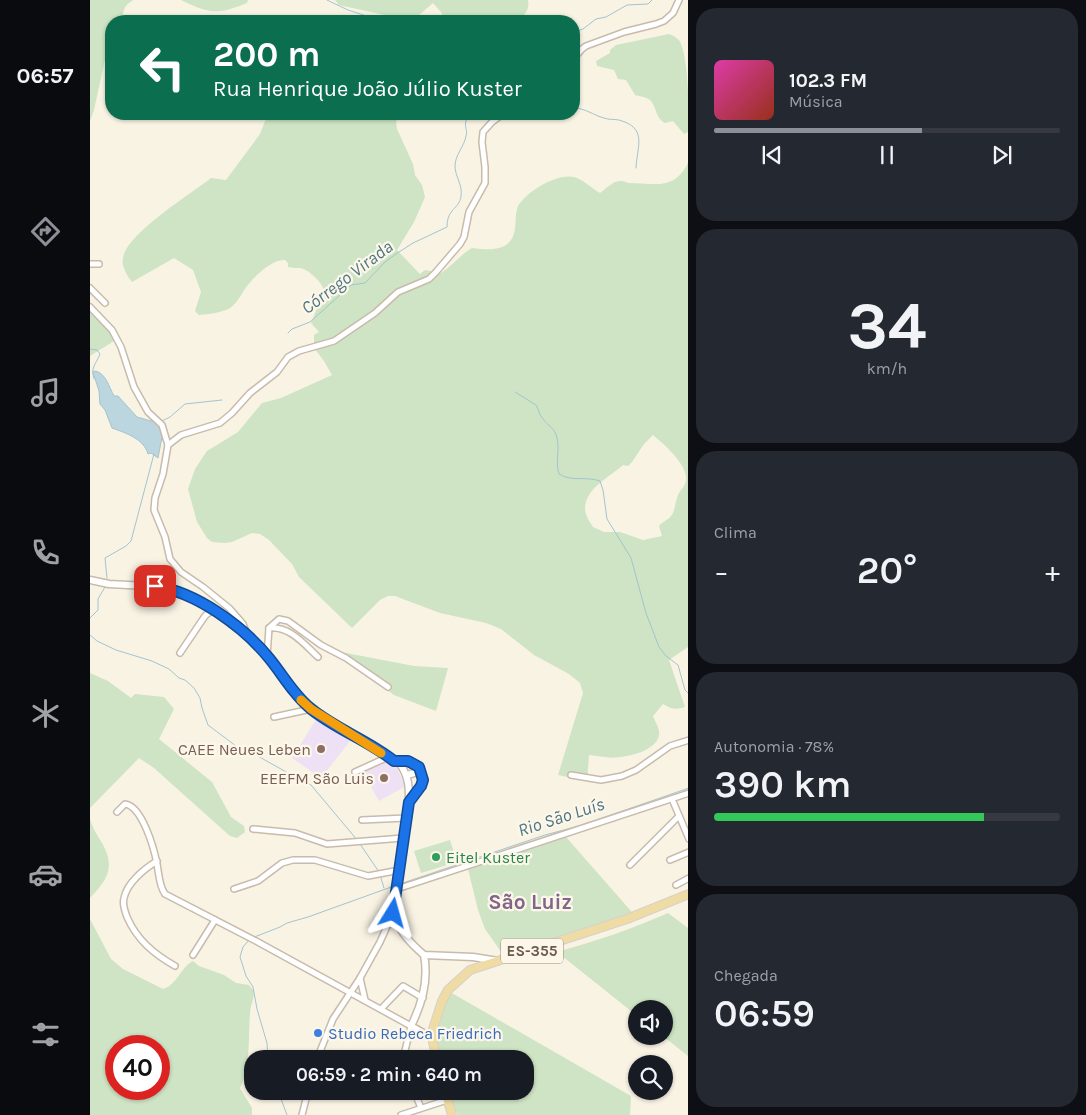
<!DOCTYPE html>
<html lang="pt">
<meta charset="utf-8">
<style>
body{margin:0;font-family:Karla,sans-serif;background:#242831;color:#f1f3f6;height:100vh;display:flex;flex-direction:column;font-size:19px;white-space:nowrap}
*{box-sizing:border-box;margin:0}
p{font-size:16px;color:#9ea1a6}
.icon{flex:none;width:28px;height:28px;fill:none;stroke:currentColor;stroke-width:2;stroke-linecap:round;stroke-linejoin:round}
.map{position:relative;flex:1;overflow:hidden}
.sheet{display:flex;flex-direction:column;gap:8px;padding:8px;background:#0d0f14;width:398px}
.sheet>*{flex:none}
.banner{position:absolute;left:15px;top:15px;width:475px;height:105px;border-radius:20px;box-shadow:0 1px 4px #0004;background:#0b6e4f;color:#fff;overflow:hidden}
.buttons{position:absolute;left:538px;top:1000px;display:grid;gap:10px}
.buttons a{display:grid;place-items:center;width:45px;height:45px;border-radius:50%;background:#171b24;box-shadow:0 1px 4px #0004;font-size:25px}
.speed{position:absolute;left:15px;top:1035px;display:flex;gap:10px;font-size:25px;font-weight:700;text-align:center}
.speed>*{display:grid;place-content:center;width:65px;height:65px;border-radius:50%;background:#171b24;box-shadow:0 1px 4px #0004;line-height:1}
.speed .limit{border:8px solid #d22;background:#fff;color:#111}
.pin{position:absolute;display:grid;place-items:center;width:42px;height:42px;color:#fff;margin:-21px;border-radius:10px;box-shadow:0 2px 8px #0006}
.me{position:absolute;width:55px;margin:-28px;rotate:8deg;stroke-linejoin:round;filter:drop-shadow(0 0 4px #0008)}
.turn{display:flex;align-items:center;gap:18px;height:105px;padding:0 25px;font-size:22px}
.turn .icon{width:65px;height:65px;stroke-width:2.5}
.turn b{display:block;font-size:35px;line-height:42px}
.big{font-size:38px;font-weight:600;line-height:1.1}
.sheet .tile{flex:1;display:flex;flex-direction:column;justify-content:center;gap:8px;min-width:0;padding:0 18px;border-radius:20px;background:#242831}
.sheet .dial{align-items:center;gap:0}
.dial b{font-size:65px;line-height:1}
.song{display:flex;align-items:center;gap:15px}
.cover{width:60px;height:60px;border-radius:8px;background:linear-gradient(135deg,hsl(320 70% 55%),hsl(10 70% 35%))}
.played{height:5px;border-radius:2px;background:linear-gradient(90deg,#8c9099 60%,#363941 60%)}
.keys{display:flex;justify-content:space-around;direction:ltr}
.heat{display:flex;justify-content:space-between;align-items:center;font-size:28px;direction:ltr}
.charge{height:8px;border-radius:4px;background:linear-gradient(90deg,#34c759 78%,#363941 0)}
.trip{position:absolute;left:154px;top:1050px;width:290px;height:50px;border-radius:20px;background:#171b24;box-shadow:0 1px 4px #0004;font-weight:600;line-height:50px;text-align:center}
main{display:flex;flex:1;min-height:0}
.tab-bar{display:flex;flex-direction:column;width:90px;justify-content:space-around;align-items:center;background:#090b0e;color:#9ea1a6}
.tab-bar .icon{width:35px;height:35px}
.tab-bar .selected{color:#8c9099}
.tab-bar b{font-size:22px;color:#f1f3f6}
.map>svg:first-child{display:block}
.education{fill:#efe1f5}
.green{fill:#cee4c4;fill-rule:evenodd}
.water{fill:#bbd6df;stroke:#a3c4cf}
.lines{fill:none;stroke-linecap:round;stroke-linejoin:round}
.stream{stroke:#a3c4cf;stroke-width:1}
.minor-casing{stroke:#c8bbac;stroke-width:8}
.tertiary-casing{stroke:#c8bbac;stroke-width:9}
.primary-casing{stroke:#d6d1cd;stroke-width:10}
.minor{stroke:#fff;stroke-width:5}
.tertiary{stroke:#fff;stroke-width:6}
.primary{stroke:#efdba4;stroke-width:8}
.route-casing{stroke:#114b97;stroke-width:12}
.route{stroke:#1a73e8;stroke-width:9}
.slow{stroke:#f59e0b;stroke-width:9}
.education-dot{fill:#8d6e63;stroke:#fcf7e9;stroke-width:2}
.leisure-dot{fill:#2e9e5b;stroke:#fcf7e9;stroke-width:2}
.shop-dot{fill:#3f7fe0;stroke:#fcf7e9;stroke-width:2}
.labels{text-anchor:middle;stroke-width:4.5;stroke-linejoin:round;paint-order:stroke}
.shield{fill:#fcf7e9;stroke:#988a7c;stroke-width:1}
.shield-label{font-size:15px;font-weight:bold;fill:#6d5c4d}
.education-label{font-size:16px;fill:#785e54;stroke:#fcf7e9;text-anchor:end}
.leisure-label{font-size:16px;fill:#27864d;stroke:#fcf7e9;text-anchor:start}
.shop-label{font-size:16px;fill:#366cbe;stroke:#fcf7e9;text-anchor:start}
.water-label{font-size:18px;font-style:italic;fill:#4d7684;stroke:#fcf7e9}
.district-label{font-size:21px;font-weight:bold;fill:#81658a;stroke:#fcf7e9}
</style>
<main>
<nav class="tab-bar">
<b>06:57</b>
<svg class="icon selected" aria-label="directions" viewBox="0 0 24 24"><path d="M12 3l9 9-9 9-9-9zM9 14v-3h6M13 9l2 2-2 2"/></svg>
<svg class="icon" aria-label="music" viewBox="0 0 24 24"><path d="M9 18V5l10-2v13"/><circle cx="6" cy="18" r="3"/><circle cx="16" cy="16" r="3"/></svg>
<svg class="icon" aria-label="phone" viewBox="0 0 24 24"><path d="M5 4h4l2 5-3 2q2 4 5 5l2-3 5 2v4C11 20 4 13 5 4z"/></svg>
<svg class="icon" aria-label="climate" viewBox="0 0 24 24"><path d="M12 3v18M4 7l16 10M4 17L20 7"/></svg>
<svg class="icon" aria-label="car" viewBox="0 0 24 24"><path d="M5 17H2v-5l4-1 3-4h7l3 4 3 1v5h-3M9 17h6M6 11h13"/><circle cx="7" cy="17" r="2"/><circle cx="17" cy="17" r="2"/></svg>
<svg class="icon" aria-label="filters" viewBox="0 0 24 24"><path d="M4 7h16M4 17h16"/><circle cx="9" cy="7" r="2"/><circle cx="15" cy="17" r="2"/></svg>
</nav>
<div class="map">
<svg width="599" height="1115" viewBox="0 0 599 1115">
<rect width="100%" height="100%" fill="#f9f3e4"/>
<!-- education -->
<g class="education">
<path d="M227,718l34,22 -30,38 -29,-20z"/>
<path d="M299,754l17,32 -27,15 -18,-32z"/>
</g>
<!-- green -->
<g class="green">
<path d="M0,0h43c-2,2 -5,3 -7,6 -6,8 2,15 -15,15v11l-17,78 -4,11z"/>
<path d="M91,0h67l-1,3c-30,12 -37,11 -66,-3z"/>
<path d="M245,0h193c2,10 -4,18 -14,21h-69l-4,-9 -8,-9 -21,18 -73,-16z"/>
<path d="M579,34c3,1 7,3 10,6 10,16 10,71 9,92l-4,2 -11,-13 -8,2c-10,-5 -8,-16 -15,-23 -4,-3 -11,-4 -15,-5l-9,-15 -8,-1 -4,-9 -17,-4 -1,-5 14,-8v-3l6,-5z"/>
<path d="M182,114h131l-7,7 1,8 16,35 2,11 7,10 3,12 -11,25 -17,28 23,24 5,-4 16,3c11,-7 19,-18 31,-25 18,2 39,5 43,-19 1,-8 0,-15 3,-23 9,-15 39,-33 56,-29 10,3 17,11 26,16 10,-7 16,-16 28,-10 27,0 46,8 60,-20v484l-19,13 16,47c-10,3 -14,2 -22,-3l-10,12c2,6 7,12 6,19 -2,14 -26,21 -39,22 -10,2 -21,-1 -31,-2l-2,26 -29,-6 25,-82 -3,-10 -11,-9 -35,-19 -33,-26 -15,-6 -46,-10 -45,-17h-7l-8,4 -28,28 -53,-51 -7,-13 -23,-24 -9,-6 -8,-1 -20,9 -7,1 -13,-1 -5,-4 -10,-16 -9,-33 7,-20 12,-18 31,-19 24,-29 19,-5 51,-23 -8,-14 -10,-13v-13l5,-3 -8,-9 13,-32c-2,-9 -14,-20 -23,-23 -4,0 -9,0 -13,-1v-4l-3,-3c-13,-1 -30,16 -38,26 -6,8 -9,16 -17,22 -9,5 -22,6 -31,7l-4,-4 6,-19 -8,-22 -19,-12 -42,24c-5,-6 -11,-16 -9,-24 4,-25 68,-64 88,-80l15,2 34,-46 5,-13zM563,435c11,9 36,31 33,46 -1,6 -8,11 -9,17 -2,6 -2,13 -6,18 -3,4 -9,6 -12,10l3,10 -19,4 -23,-8h-16l-11,-5c-3,-5 -8,-12 -8,-18 0,-21 25,-32 38,-44l5,1 4,-4 12,-18z"/>
<path d="M4,311l12,15 8,15 -24,15v-43z"/>
<path d="M251,652l73,14 34,2 -12,43 -42,-16 -28,-21z"/>
<path d="M0,673l18,8 23,17 4,-4 29,3 10,12 -15,30 53,43 19,35 13,9 1,6 -8,6 -7,-2 -76,-68 -15,-10 -49,50v3z"/>
<path d="M0,819c3,10 7,16 12,24 14,25 5,37 -12,55z"/>
<path d="M476,837l72,82 -64,21 -70,16 -19,-27 -7,-19 -10,-41z"/>
<path d="M360,840l7,22 -36,11 -7,-22z"/>
<path d="M578,913l20,15v128l-25,-20 1,-27h-28v6l-79,-63c39,-11 75,-23 111,-39z"/>
<path d="M0,919l21,40 12,10 40,20c14,-4 18,-22 30,-28l6,5 25,9 12,8 13,2 5,6c0,9 -4,15 -4,23 -2,24 1,52 -10,74l12,20v7h-162zM26,1046h43v43h-43z"/>
<path d="M360,992l181,104 -1,19h-172l-12,-24h79v-32h-88l-3,-33z"/>
</g>
<!-- water -->
<path class="water" d="M5,371c11,2 14,16 19,25h4l19,21 21,6 4,14 -4,21 -7,-5 -3,1c-4,-15 -22,-21 -36,-26l-7,-18 -5,-6 -1,-13 -6,-19z"/>
<g class="lines">
<!-- stream -->
<g class="stream">
<path d="M237,0l21,10 34,11"/>
<path d="M484,32l9,-3 13,-10 10,-2 21,-12 21,-1 4,-4"/>
<path d="M484,108c11,0 19,7 30,10 5,2 10,1 15,2 29,8 18,26 17,48"/>
<path d="M198,333l4,-4 18,-7 41,-37 14,-2 20,-21 11,-8 17,-11 34,-16c0,-19 12,-17 14,-31 2,-10 -6,-20 -6,-30 0,-11 9,-19 11,-30 2,-5 -2,-10 0,-15 0,-3 2,-5 3,-7"/>
<path d="M0,349l7,1 3,4c-4,10 -10,14 -6,25"/>
<path d="M425,392l21,13c3,5 3,10 7,14 5,7 12,9 14,19 3,12 -2,24 2,36 13,8 27,2 41,7l3,9 4,29 24,39 15,55 13,34 7,9 12,9 7,25 4,4"/>
<path d="M72,421l8,-4 15,-13 37,-4"/>
<path d="M17,578l-2,-20 21,-12 5,-5 23,-87"/>
<path d="M0,618l8,-8v-11l7,-12"/>
<path d="M0,635l7,6 19,9 36,11 17,8 10,9 6,2 9,8 6,10 2,10 6,17 32,24 16,6 32,18 10,3 13,9 47,56"/>
<path d="M270,844l19,28"/>
<path d="M290,875l4,13"/>
<path d="M310,884l145,-49 34,-9 110,-38"/>
<path d="M162,938l28,-11 7,-4 21,-6 86,-31"/>
<path d="M159,940l-6,7 -3,10 6,19 7,11 4,22 10,34 1,16"/>
<path d="M188,1091l9,24"/>
</g>
<!-- minor casing -->
<g class="minor-casing">
<g id="minor">
<path d="M484,58l8,-9 4,-3 38,-14 32,-8 8,-3 9,-8 6,-13"/>
<path d="M0,264h9"/>
<path d="M0,288l15,15"/>
<path d="M0,307l22,23 9,17 13,40 14,25 14,13 6,20"/>
<path d="M179,628l10,-9 9,2 33,24 25,13 42,29"/>
<path d="M157,634l-4,-10 -14,-16 -26,-21 -22,-15 -11,-13 -5,-22 -11,-27 1,-12 8,-24 5,-29 13,-10 39,-12 12,-10 18,-20 27,-21 11,-15 11,-6 35,-10 41,-28 23,-21 31,-13 7,-7 24,-28 4,-7 5,-25 16,-29v-16l-3,-25 1,-10 9,-10 11,-8"/>
<path d="M90,653l25,-37 7,-6"/>
<path d="M177,656l2,-28c21,-2 35,16 49,29"/>
<path d="M184,717l37,-8"/>
<path d="M265,772l33,-15"/>
<path d="M481,775l30,5 21,-4 14,-6 34,-24 19,-6"/>
<path d="M582,799l17,40"/>
<path d="M27,812l8,-8c17,2 29,44 32,60 2,10 2,22 8,30l91,47 155,85 -8,33"/>
<path d="M272,820l44,-2"/>
<path d="M163,829l42,4 32,11 76,-6"/>
<path d="M580,860l19,-8"/>
<path d="M67,861c-13,8 -30,22 -33,37 -2,7 1,13 3,19 10,23 27,37 48,49"/>
<path d="M540,865l49,-49"/>
<path d="M586,885l13,-7"/>
<path d="M144,889l24,-8 24,-18 11,-3h22l53,16 32,-6"/>
<path d="M307,889l292,-96"/>
<path d="M103,955l22,-35"/>
<path d="M270,978l5,22"/>
<path d="M291,1009l22,-23 20,12"/>
<path d="M227,1059l16,-40 27,-41 20,-36 13,-29"/>
<path d="M324,1091l7,17"/>
<path d="M212,1115l6,-24"/>
<path d="M311,1115l46,-15"/>
</g>
</g>
<!-- tertiary casing -->
<g class="tertiary-casing">
<g id="tertiary">
<path d="M0,580l19,4 56,3 21,7 26,16 42,31 20,24 17,25 20,19 89,55c9,13 9,23 9,37l-16,112c7,19 16,29 31,42l49,2 25,4"/>
<path d="M305,761c4,0 9,-1 12,0 11,1 19,14 14,24 -3,6 -8,11 -12,16"/>
<path d="M317,775l14,-4"/>
<path d="M334,955c5,25 -2,49 -13,71l21,12"/>
</g>
</g>
<!-- primary casing -->
<g class="primary-casing">
<g id="primary">
<path d="M347,1059l-5,-21v-6l10,-31 6,-11 22,-20 157,-51 62,-25"/>
<path d="M355,1091l7,24"/>
</g>
</g>
<!-- minor -->
<use href="#minor" class="minor"/>
<!-- tertiary -->
<use href="#tertiary" class="tertiary"/>
<!-- primary -->
<use href="#primary" class="primary"/>
</g>
<g class="lines">
<!-- route casing -->
<g class="route-casing">
<path id="route" d="M65,586c41,6 88,40 114,72 14,17 24,36 41,50 25,21 58,32 84,53h14l11,6 4,13 -2,6 -12,16 -16,111"/>
</g>
<!-- route -->
<use href="#route" class="route"/>
<!-- slow -->
<path class="slow" d="M211,700l10,9 70,44"/>
</g>
<!-- markers -->
<g class="education-dot">
<circle cx="231" cy="749" r="5"/>
<circle cx="294" cy="778" r="5"/>
</g>
<circle class="leisure-dot" cx="346" cy="857" r="5"/>
<circle class="shop-dot" cx="228" cy="1033" r="5"/>
<g class="labels">
<!-- shield labels -->
<rect class="shield" x="411" y="938.5" width="62" height="25" rx="4"/>
<g class="shield-label">
<text x="442" y="956">ES-355</text>
</g>
<!-- education labels -->
<g class="education-label">
<text x="221" y="755">CAEE Neues Leben</text>
<text x="284" y="784">EEEFM São Luis</text>
</g>
<!-- leisure labels -->
<g class="leisure-label">
<text x="356" y="863">Eitel Kuster</text>
</g>
<!-- shop labels -->
<g class="shop-label">
<text x="238" y="1039">Studio Rebeca Friedrich</text>
</g>
<!-- water labels -->
<g class="water-label">
<text transform="translate(257 277) rotate(-37)" y="6">Córrego Virada</text>
<text transform="translate(471 817) rotate(-18)" y="6">Rio São Luís</text>
</g>
<!-- district labels -->
<g class="district-label">
<text x="440" y="909">São Luiz</text>
</g>
</g>
</svg>
<div class="buttons">
<a><svg class="icon" aria-label="sound" viewBox="0 0 24 24"><path d="M4 9h4l5-4v14l-5-4H4zM17 9q2 3 0 6"/></svg></a>
<a><svg class="icon" aria-label="search" viewBox="0 0 24 24"><circle cx="10" cy="10" r="6"/><path d="M15 15l6 6"/></svg></a>
</div>
<div class="speed"><div class="limit">40</div></div>
<div class="pin" style="left:65px;top:586px;background:#d93025"><svg class="icon" aria-label="arrive" viewBox="0 0 24 24"><path d="M6 21V4h12l-3 4 3 4H6"/></svg></div>
<svg class="me" style="left:303px;top:913px" viewBox="-20 -20 40 40"><path d="M0-17L14 15 0 8-14 15z" fill="#1a73e8" stroke="#fff" stroke-width="4"/></svg>
<div class="trip">06:59 · 2 min · 640 m</div>
<div class="banner">
<div class="turn"><svg class="icon" aria-label="left" viewBox="0 0 24 24"><path d="M17 20v-9H6M10 6l-5 5 5 5"/></svg><div><b>200 m</b>Rua Henrique João Júlio Kuster</div></div>
</div>
</div>
<section class="sheet">
<div class="tile">
<div class="song"><i class="cover"></i><div><b>102.3 FM</b><p>Música</p></div></div>
<div class="played"></div>
<div class="keys"><svg class="icon" aria-label="previous" viewBox="0 0 24 24"><path d="M18 5L8 12l10 7zM5 5v14"/></svg><svg class="icon" aria-label="pause" viewBox="0 0 24 24"><path d="M8 5v14M16 5v14"/></svg><svg class="icon" aria-label="next" viewBox="0 0 24 24"><path d="M6 5l10 7-10 7zM19 5v14"/></svg></div>
</div>
<div class="tile dial"><b>34</b><p>km/h</p></div>
<div class="tile"><p>Clima</p>
<div class="heat"><a>−</a><b class="big">20°</b><a>+</a></div>
</div>
<div class="tile"><p>Autonomia · 78%</p><b class="big">390 km</b><div class="charge"></div></div>
<div class="tile"><p>Chegada</p><b class="big">06:59</b></div>
</section>
</main>
